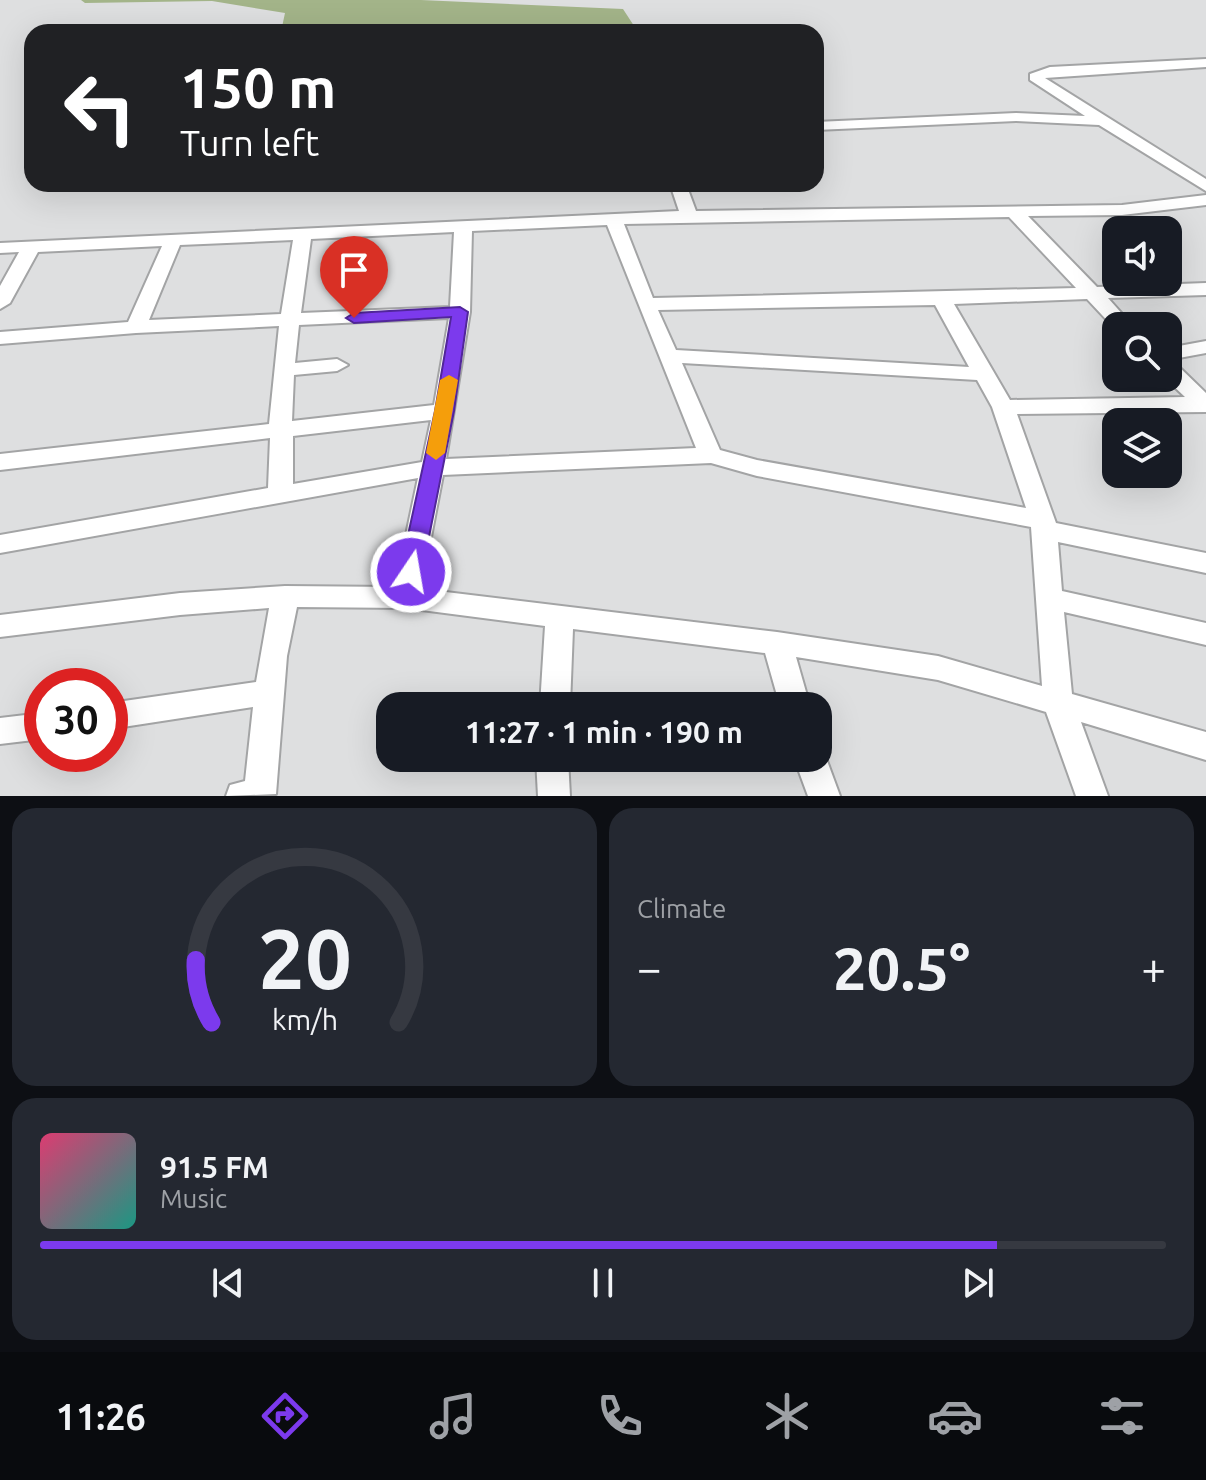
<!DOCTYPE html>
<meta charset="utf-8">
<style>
body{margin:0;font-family:Ubuntu,sans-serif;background:#242831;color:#f1f3f6;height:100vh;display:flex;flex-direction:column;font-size:30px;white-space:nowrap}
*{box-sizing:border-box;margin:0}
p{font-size:26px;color:#9ea1a6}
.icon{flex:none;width:44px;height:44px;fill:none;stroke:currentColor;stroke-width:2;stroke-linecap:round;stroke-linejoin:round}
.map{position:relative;height:796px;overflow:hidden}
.details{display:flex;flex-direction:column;gap:12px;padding:12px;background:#0d0f14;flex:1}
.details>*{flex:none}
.hud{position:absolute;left:24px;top:24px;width:800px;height:168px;border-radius:24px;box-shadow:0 8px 32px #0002;background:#202124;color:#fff;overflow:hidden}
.controls{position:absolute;left:1102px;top:216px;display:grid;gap:16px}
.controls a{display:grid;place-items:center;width:80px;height:80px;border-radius:16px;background:#171b24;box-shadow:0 8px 32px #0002;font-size:40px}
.speed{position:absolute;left:24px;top:668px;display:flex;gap:16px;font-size:40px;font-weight:700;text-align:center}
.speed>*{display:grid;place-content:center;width:104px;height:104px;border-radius:50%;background:#171b24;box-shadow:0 8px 32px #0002;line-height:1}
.speed .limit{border:12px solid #d22;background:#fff;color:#111}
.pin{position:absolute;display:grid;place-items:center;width:68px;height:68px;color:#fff;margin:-82px -34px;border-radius:50% 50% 50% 0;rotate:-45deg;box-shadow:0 0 8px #0007}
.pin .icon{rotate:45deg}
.me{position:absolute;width:88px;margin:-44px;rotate:12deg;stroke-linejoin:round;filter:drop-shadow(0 0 6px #0008)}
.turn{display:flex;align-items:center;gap:28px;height:168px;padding:0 24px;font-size:36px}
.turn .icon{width:104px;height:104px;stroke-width:2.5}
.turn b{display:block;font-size:56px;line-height:68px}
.big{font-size:60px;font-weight:700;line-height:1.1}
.details .widget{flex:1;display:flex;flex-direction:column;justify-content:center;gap:12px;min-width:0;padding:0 28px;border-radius:24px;background:#242831}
.details .dial{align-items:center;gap:0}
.dial svg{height:208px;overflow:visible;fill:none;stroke:#363941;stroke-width:7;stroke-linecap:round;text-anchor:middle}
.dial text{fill:#f1f3f6;stroke:none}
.song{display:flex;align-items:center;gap:24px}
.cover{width:96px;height:96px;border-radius:12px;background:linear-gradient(135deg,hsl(340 70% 55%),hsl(170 70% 35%))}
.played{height:8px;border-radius:4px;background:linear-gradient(90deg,#7c3aed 85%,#363941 85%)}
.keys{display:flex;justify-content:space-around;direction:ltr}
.heat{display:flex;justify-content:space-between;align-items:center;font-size:44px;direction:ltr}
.details .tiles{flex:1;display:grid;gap:12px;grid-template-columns:1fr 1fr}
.widget:last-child{grid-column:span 2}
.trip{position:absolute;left:376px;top:692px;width:456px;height:80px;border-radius:24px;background:#171b24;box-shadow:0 8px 32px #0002;font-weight:700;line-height:80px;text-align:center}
.menu{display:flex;height:128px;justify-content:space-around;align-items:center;background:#090b0e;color:#9ea1a6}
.menu .icon{width:56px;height:56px}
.menu .on{color:#7c3aed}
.menu b{font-size:36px;color:#f1f3f6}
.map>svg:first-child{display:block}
.green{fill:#a3b489}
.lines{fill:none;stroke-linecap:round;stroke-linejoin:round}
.minor-casing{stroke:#a3a4a5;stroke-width:4}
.minor{fill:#fff;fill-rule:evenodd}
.route{fill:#7c3aed;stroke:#51269a;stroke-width:2}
.slow{fill:#f59e0b}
</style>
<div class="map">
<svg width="1206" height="796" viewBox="0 0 1206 796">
<rect width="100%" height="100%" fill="#dedfe0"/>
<!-- green -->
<path class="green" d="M81,0h340l202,9 15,23h-362l6,-5 3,-14 -73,-12 -127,2z"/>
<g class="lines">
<!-- minor casing -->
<g class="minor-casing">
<g id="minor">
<path d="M1206,59v8l-161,11 161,101v12l-107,-66 -83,-4 -200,9v-8l200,-9 69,3 -55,-36v-6l20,-7z"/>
<path d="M670,184h16l10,27 426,-6 84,-10v10l-84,10 -94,1 69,71 109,-4v12l-98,3 25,28h-17v4l-29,-31 -133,5 56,96 175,-3 -20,-19h3v-15l8,1 30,29v19l-189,2 39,109 150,30v20l-148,-31 4,49 144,32v22l-142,-33 8,82 134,38v28l-125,-38 27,74h-32l-30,-84 -108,-32 -142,-23 14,49h-30l-15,-53 -192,-24 -3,77h-30l5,-80 -139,-18 -109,-1 -10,49 -11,138 -50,2 4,-11 15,-4 8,-74 -143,22v-26l146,-21 13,-74 -89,7 -180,22v-22l180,-22 105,-7 110,1 23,-109 -418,75v-18l268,-47 2,-50 -270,32v-16l269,-30 10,-98 -143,7 -136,11v-12l128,-10 34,-76 -124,6 -28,51 -10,6v-23l19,-34 -19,1v-10l679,-32zM1009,217l67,71 -423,10 -29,-74zM607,225l89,223 -250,11 24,-147 2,-81zM454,232l-4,75 -149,6 10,-74zM293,240l-12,74 -132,6 31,-75zM935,305l34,62 -293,-17 -18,-40zM449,318l-15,87 -142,16 2,-46 43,-4 11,-6 -11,-6 -42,4 4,-38zM682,363l295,17 15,27 34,101 -269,-48 -37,-10zM431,420l-9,42 -129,22v-48zM711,463l46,13 274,51 11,159 -104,-30 -161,-24 -356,-43 22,-114z"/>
<path d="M1206,341v12l-38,7v-12z"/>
<path d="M42,713v26l-42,5v-26z"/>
<path d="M818,747l8,11 14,38h-32l-14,-38h24z"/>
<path d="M536,758h32l2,38h-32z"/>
</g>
</g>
<!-- minor -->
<use href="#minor" class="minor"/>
</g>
<!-- route -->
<path class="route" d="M460,307l8,5 -14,99 -32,161 -3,6 -8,2 -8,-2 -3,-6 35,-161 16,-94 -97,6 -8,-5 8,-5z"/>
<!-- slow -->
<path class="slow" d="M449,375l9,5 -13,73 -9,7 -10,-7 14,-73z"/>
</svg>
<div class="controls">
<a><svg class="icon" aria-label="sound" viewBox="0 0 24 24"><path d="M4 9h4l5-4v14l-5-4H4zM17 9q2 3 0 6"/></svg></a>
<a><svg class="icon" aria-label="search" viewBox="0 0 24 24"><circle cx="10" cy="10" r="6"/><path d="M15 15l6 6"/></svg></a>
<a><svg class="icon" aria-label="layers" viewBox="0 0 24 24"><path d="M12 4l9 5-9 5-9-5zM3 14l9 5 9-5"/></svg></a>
</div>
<div class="speed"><div class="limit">30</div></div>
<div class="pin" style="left:354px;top:318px;background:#d93025"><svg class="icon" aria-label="arrive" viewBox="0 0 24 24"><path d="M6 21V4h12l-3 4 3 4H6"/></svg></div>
<svg class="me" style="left:411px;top:572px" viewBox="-20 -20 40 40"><circle r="17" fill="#7c3aed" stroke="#fff" stroke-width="3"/><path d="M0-11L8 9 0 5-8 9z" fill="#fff"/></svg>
<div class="trip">11:27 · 1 min · 190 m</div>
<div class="hud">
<div class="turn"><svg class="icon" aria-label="left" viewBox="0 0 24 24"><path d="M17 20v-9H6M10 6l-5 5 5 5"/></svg><div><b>150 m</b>Turn left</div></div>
</div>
</div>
<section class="details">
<div class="tiles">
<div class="widget dial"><svg viewBox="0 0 100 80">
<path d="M14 69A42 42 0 1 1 86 69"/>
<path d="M14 69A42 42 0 0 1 8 45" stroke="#7c3aed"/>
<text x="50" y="56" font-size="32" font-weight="700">20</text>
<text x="50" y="72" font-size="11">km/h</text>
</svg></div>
<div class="widget"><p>Climate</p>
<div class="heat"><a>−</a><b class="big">20.5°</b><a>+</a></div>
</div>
<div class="widget">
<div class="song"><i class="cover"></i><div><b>91.5 FM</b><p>Music</p></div></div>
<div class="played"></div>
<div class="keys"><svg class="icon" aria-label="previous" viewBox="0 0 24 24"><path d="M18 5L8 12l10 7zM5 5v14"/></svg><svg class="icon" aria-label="pause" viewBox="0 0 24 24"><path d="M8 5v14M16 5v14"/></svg><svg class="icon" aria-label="next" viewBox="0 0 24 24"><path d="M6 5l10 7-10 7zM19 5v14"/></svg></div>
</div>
</div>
</section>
<nav class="menu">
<b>11:26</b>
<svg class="icon on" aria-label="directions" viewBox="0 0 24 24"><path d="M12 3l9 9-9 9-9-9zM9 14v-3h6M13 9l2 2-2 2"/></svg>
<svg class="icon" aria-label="music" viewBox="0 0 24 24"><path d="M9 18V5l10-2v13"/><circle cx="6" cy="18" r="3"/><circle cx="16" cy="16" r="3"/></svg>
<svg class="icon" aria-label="phone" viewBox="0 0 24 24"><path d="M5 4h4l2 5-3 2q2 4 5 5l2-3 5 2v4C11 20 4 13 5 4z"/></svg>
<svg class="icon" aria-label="climate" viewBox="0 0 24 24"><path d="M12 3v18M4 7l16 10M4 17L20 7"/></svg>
<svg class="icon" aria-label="car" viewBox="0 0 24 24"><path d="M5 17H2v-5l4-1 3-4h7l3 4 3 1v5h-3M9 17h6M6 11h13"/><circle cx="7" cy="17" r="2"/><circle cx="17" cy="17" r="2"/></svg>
<svg class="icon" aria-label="filters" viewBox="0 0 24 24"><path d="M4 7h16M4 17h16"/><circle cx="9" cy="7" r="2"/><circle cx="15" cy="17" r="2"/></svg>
</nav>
